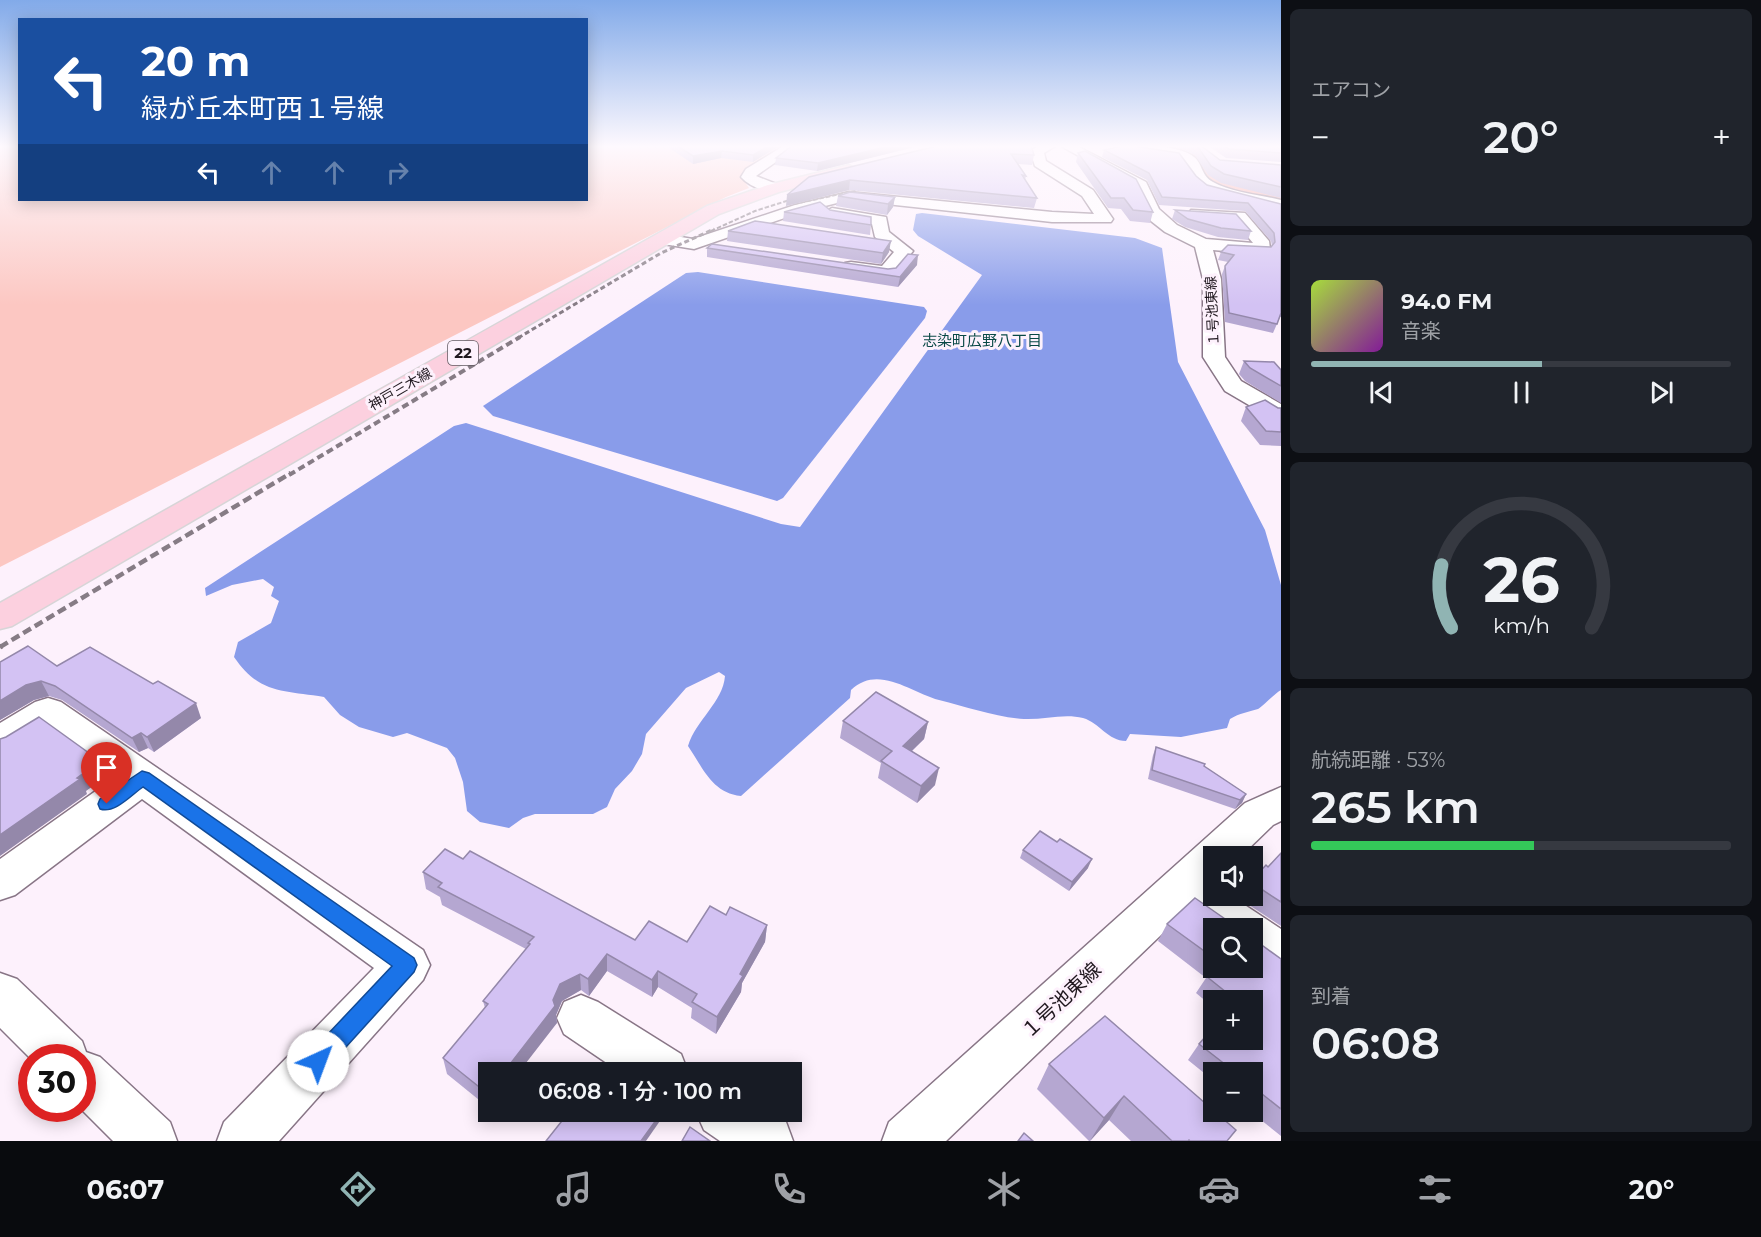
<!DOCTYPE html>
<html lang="ja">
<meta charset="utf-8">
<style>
body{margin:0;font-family:Montserrat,"Noto Sans JP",sans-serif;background:#20242c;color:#f1f3f6;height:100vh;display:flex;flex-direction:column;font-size:22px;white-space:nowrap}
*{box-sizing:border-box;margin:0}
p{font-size:20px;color:#9ea1a6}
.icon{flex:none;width:33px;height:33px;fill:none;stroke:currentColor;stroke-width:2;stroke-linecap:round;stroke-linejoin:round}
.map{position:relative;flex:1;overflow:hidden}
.panel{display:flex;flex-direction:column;gap:9px;padding:9px;background:#0d0f14;width:480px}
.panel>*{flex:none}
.top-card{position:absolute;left:18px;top:18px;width:570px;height:183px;border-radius:0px;box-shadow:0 3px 15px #0003;background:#1a4fa0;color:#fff;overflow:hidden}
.fabs{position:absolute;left:1203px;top:846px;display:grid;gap:12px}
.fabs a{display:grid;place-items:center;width:60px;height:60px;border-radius:0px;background:#171b24;box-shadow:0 3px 15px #0003;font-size:30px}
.speed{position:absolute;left:18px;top:1044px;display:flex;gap:12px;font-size:30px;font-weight:700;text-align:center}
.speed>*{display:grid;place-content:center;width:78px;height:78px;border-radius:50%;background:#171b24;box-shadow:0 3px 15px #0003;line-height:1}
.speed .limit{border:9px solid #d22;background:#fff;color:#111}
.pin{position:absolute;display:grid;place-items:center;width:51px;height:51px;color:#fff;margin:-62px -26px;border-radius:50% 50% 50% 0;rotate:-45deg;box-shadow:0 0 6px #0007}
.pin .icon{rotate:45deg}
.me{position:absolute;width:66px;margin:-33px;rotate:43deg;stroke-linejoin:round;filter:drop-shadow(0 0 4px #0008)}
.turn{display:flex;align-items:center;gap:21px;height:126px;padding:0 24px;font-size:27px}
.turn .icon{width:78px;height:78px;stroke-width:2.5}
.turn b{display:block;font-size:42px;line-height:51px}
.lanes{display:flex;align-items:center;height:57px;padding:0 24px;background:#0003;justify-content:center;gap:30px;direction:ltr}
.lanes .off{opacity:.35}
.big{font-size:45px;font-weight:600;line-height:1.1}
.panel .widget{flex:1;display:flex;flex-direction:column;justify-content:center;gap:9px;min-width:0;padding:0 21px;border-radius:9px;background:#20242c}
.panel .dial{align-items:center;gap:0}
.dial svg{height:156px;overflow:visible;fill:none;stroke:#363941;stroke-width:7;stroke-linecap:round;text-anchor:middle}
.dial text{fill:#f1f3f6;stroke:none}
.song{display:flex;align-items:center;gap:18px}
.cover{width:72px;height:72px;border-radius:9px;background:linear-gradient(135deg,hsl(80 70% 55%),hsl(290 70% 35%))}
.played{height:6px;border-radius:3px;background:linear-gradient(90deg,#90b4b3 55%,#363941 55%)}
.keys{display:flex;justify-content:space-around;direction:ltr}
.heat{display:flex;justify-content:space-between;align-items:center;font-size:33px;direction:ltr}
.charge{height:9px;border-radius:4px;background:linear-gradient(90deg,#34c759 53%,#363941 0)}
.trip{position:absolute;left:478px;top:1062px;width:324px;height:60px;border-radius:0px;background:#171b24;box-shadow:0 3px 15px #0003;font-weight:600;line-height:60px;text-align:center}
.tabs{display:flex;height:96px;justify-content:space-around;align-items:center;background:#090b0e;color:#9ea1a6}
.tabs .icon{width:42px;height:42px}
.tabs .active{color:#90b4b3}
.tabs b{font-size:27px;color:#f1f3f6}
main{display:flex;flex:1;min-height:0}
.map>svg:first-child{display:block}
.green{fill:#fcc7c2}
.forest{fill:#f7a9a3}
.water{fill:#899cea}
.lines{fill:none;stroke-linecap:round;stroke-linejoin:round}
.minor-casing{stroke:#887586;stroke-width:3}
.major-casing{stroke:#d7d5d7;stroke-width:3}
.minor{fill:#fff;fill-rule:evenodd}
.major{fill:#fcd0df;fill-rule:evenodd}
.rail-far4{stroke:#867c85;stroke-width:2;stroke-dasharray:4.5 2;stroke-linecap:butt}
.rail-far3{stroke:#867c85;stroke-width:3;stroke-dasharray:5 3;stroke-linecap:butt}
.rail-far2{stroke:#867c85;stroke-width:4;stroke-dasharray:7 4;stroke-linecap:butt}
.rail-far1{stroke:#867c85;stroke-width:4.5;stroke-dasharray:9 4.5;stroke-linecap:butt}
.rail{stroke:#867c85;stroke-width:5;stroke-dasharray:11 5;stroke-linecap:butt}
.wall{fill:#b5a7d1}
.shaded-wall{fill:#9488aa}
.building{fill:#d3c2f3;stroke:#9488aa;stroke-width:1.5}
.route{fill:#1a73e8;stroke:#114b97;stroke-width:1.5}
.labels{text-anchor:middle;stroke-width:6;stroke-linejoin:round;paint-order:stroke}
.far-street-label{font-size:14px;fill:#20181f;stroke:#fdf1fc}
.far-neighbourhood-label{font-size:15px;fill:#084845;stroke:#fdf1fc}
.shield{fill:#fdf1fc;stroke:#625961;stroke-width:1.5}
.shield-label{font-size:15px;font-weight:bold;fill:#20181f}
.near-street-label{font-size:20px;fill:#20181f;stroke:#fdf1fc}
</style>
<main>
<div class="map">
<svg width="1281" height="1141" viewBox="0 0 1281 1141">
<rect width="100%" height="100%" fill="#fdf1fc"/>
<!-- green -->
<path class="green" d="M0,145h19l1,55h566l1,-55h202l-48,31 8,12 -23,9 -726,370z"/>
<!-- forest -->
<path class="forest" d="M1133,145l58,1 27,19 63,30v7l-66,-17 -11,-8 -9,-20 -23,-7z"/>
<!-- water -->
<g class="water">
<path d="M922,213l213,25 27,10 16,114 87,168 16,55v105c-7,4 -20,18 -23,19 -10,3 -18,4 -28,10l-3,9 -46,9 -51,-3 -4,7c-18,0 -26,-18 -43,-23 -19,-5 -40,2 -59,1 -29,-2 -57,-12 -85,-19 -29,-8 -61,-36 -88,-10l-1,8 -109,98c-29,-3 -38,-28 -53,-50 8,-26 35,-44 37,-70l-6,-4 -33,16 -40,46 -4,20 -10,17 -17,18 -8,18 -14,7h-58l-12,4 -14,10 -29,-6 -13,-11 -4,-29 -8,-24 -8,-10 -40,-15 -14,4 -34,-10 -19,-12 -16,-18c-40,-7 -64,-2 -90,-40l4,-15 33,-19 8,-22 -8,-5 3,-9 -11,-8 -31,6 -26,11 -1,-8 249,-162 12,-3 315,101 19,3 182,-252 -64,-39 -5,-6 3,-16z"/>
<path d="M698,272l226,35 3,4 -2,7 -142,180 -6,3 -284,-85 -10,-10 203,-133z"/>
</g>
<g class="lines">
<!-- minor casing -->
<g class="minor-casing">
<g id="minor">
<path d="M785,145h15l-44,31 23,9 2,3 -2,3c-12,3 -30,-5 -38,-14l5,-8z"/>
<path d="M1040,145h17l-13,8 2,8 47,29 20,29 -2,3h-59l-203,-22 -44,11 -111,38 -37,-6 -2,-4 8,-5 30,5 102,-34 54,-13 203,20 42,2 -12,-18 -47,-30 -5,-15z"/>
<path d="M1059,145h16l71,37 13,27 18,16 29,14 47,4 -19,-23 -43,-4 -2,-3 2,-3 54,3 24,28 1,8 -3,4 -6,1 -48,-4 8,29 4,78 16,24 40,23v17l-8,-2 -48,-28 -22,-34v-78l-8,-32 -30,-15 -14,-11 -7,-11 -9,-23z"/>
<path d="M1116,145c19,0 63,-1 78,12 9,7 7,19 19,25 17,10 48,13 68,18v10l-76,-20c-18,-11 -14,-24 -27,-32l-56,-9z"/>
<path d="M832,208l54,9 3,15 24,19 -20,25 -6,1 -42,-6 -3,-4 3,-4 6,-1 31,4 12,-14 -19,-15 -3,-13 -46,-8 -2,-3z"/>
<path d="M48,698l13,4 362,248 7,15 -7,15 -144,161h-62l7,-19 150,-154 -232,-169 -127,96 -15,5v-41l114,-81 -67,-49 -34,21 -13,4v-31l35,-21z"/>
<path d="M1281,787v34l-8,4 -32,31h-27v40h17l50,33v46l-16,-6 -13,-9v-32h-38v4l-29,-20 -239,229h-64l7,-19 356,-319z"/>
<path d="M0,973l17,6 65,62 4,11 14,5 70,65 7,19h-64l-33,-33h2v-50h-50v2l-32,-32z"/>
<path d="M581,995l17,7 83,52 7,18h-68l-56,-38 -7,-16 7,-16z"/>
<path d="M696,1112h73l17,10 7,19h-73l-16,-11z"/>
</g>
</g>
<!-- major casing -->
<g class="major-casing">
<path id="major" d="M849,165l8,5 -3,3 -75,19 -60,22 -707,412 -12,3v-26l707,-397 61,-21z"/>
</g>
<!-- minor -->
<use href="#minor" class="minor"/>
<!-- major -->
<use href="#major" class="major"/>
<!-- rail-far4 -->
<g class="rail-far4">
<path d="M794,204l79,-17"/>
<path d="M711,231l44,-20 47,-15"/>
</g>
<!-- rail-far3 -->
<path class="rail-far3" d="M518,338l143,-85 53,-24"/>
<!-- rail-far2 -->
<path class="rail-far2" d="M289,475l231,-138"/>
<!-- rail-far1 -->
<path class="rail-far1" d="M0,647l291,-174"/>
<!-- rail -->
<path class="rail" d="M0,647l2,-1"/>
</g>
<!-- wall -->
<g class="wall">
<path d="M665,145h116l-28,17 -32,-4 -28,6z"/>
<path d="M923,145l-106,26 -42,-6 1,-7z"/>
<path d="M941,145l91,3 2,7 -2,10 -14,-1 8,12 -1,4 12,18 -3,10 -185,-18 -63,16z"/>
<path d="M1164,145h36l20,15 61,5v33l-60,-15 -13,-8 -13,-20 -16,-7z"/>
<path d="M1207,145h74v17l-55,-4z"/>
<path d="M1104,150l92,26 11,9 74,19v113h-1l-7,16 -48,-11 -3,-48 3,-8 3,-4 -10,-2 3,-8 50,-5 1,-1 -1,-5 -26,-30 -86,-6 -12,-25 -45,-23z"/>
<path d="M1078,153l75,59 -3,11 -20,-2 -9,-12 -13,-1 -32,-46z"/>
<path d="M838,196l57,1 -2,10 -6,8 -51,-9z"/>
<path d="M830,210l41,15 -1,10 -87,-14 1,-9z"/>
<path d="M1175,210l76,21 -3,9 -30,-3 -33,-10 -13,-8z"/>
<path d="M728,231l161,21 -8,12 -154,-23z"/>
<path d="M707,248l181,21 29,-4 -19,22 -191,-30z"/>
<path d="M1244,361l37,9v33l-36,-22 -6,-7z"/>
<path d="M1246,407l35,1v38l-21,-1 -19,-24z"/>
<path d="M0,662l57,4 144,52 -47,34 -6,-4 -9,4 -77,-52 -13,-4 -15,4 -34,20z"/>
<path d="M843,721l85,1 -4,17 -12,12 23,34 -18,18 -39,-25 3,-15 -41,-25z"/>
<path d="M1156,747l48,19 42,28 -4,9 -7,6 -87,-30 5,-24z"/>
<path d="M1023,850l65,18 -19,23 -49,-33z"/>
<path d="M1281,853v73l-41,-27 2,-3h10v-16l16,-13z"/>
<path d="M463,859l172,81 52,2 39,-27 41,10 -2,17 -23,41 -1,9 -25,42 -25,-16 1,-10 -34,-21 -6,10 -45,-26 -18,25 -8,-6 -19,11 -6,14 1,8 -68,49v36l-42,-34 -4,-16 42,-50 -2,-7 43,-52 -84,-44 -2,-8 -14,-8 -3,-17z"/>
<path d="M1167,924l47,4v40h38l29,-9v177l-30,-24h1v-40h-38v9l-26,-21 11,-16 53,-44h-38v8l-18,-15 10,-15 -48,-37z"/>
<path d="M1105,1016l122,125h-96l-22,-21 -19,21h-1l-52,-52 12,-25z"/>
</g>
<!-- shaded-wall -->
<g class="shaded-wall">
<path d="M770,145h11l-28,17v-7z"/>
<path d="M894,145h29l-106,26 1,-8z"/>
<path d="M722,151l-1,7 -28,6v-8z"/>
<path d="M850,180l-1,10 -63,16 1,-11z"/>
<path d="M895,197l-2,10 -6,8 1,-11z"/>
<path d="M891,241l-2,11 -8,12 2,-11z"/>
<path d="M918,255l-1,10 -19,22 2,-10z"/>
<path d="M41,681l8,15 -15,4 -34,20v-19l26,-16z"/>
<path d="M196,703l5,15 -47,34 -7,-15z"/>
<path d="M928,722l-4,17 -25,24 4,-17z"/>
<path d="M141,733l7,15 -9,4 -7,-14z"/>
<path d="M100,761l7,15 -21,15 1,3 -87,62v-21z"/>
<path d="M939,768l-4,17 -18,18 4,-17z"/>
<path d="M1246,794l-4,9 -7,6 5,-9z"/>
<path d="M1092,859l-4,9 -19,23 3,-9z"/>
<path d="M767,925l-2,17 -23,41 -1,9 -25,42 1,-17z"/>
<path d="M607,954v17l-18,25 -1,-17z"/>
<path d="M658,971v16l-6,10v-17z"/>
<path d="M580,974l1,16 -19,11 -6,14 1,8 -38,49h-15l49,-72 7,-16z"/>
<path d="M1124,1096l-15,24 -19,21 14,-23z"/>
<path d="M662,1112v6l-16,23h-5z"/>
</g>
<!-- building -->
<g class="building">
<path d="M676,145h94l-17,10 -31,-4 -29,5z"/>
<path d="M793,145h101l-76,18 -42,-5z"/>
<path d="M941,145h90l3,10 -23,-1 15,22 -4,-1 15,23 -187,-18 -63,15 22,-18z"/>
<path d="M1127,145l52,8 17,23 11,9 74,19v109l-4,11 -48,-11 -4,-47 9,-11 -13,-3 7,-7 43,2 4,-5 -1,-9 -26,-30 -86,-6 -13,-24 -45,-23z"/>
<path d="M1194,145h6l20,15 61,5v22l-57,-13 -13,-8 -13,-19z"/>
<path d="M1222,145h59v8l-52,-4z"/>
<path d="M1085,151l51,28 17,33 -20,-2 -9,-12h-13l-33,-45z"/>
<path d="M850,192l45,5 -7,7 -50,-8z"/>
<path d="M820,202l10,8 41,7v8l-87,-13z"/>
<path d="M1175,210l61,4 15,17 -30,-3 -33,-9z"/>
<path d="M755,221l136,20 -8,12 -155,-22z"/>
<path d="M712,244l176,25 8,-1 12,-14 10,1 -18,22 -193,-29z"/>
<path d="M1244,361l30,1 7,8v16l-31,-18z"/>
<path d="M1265,400l13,8h3v24l-15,-1 -20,-24z"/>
<path d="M28,646l29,20 33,-19 63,37 5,-3 38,22 -49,34 -6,-4 -9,5 -77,-52 -14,-5 -15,4 -26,16v-39z"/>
<path d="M876,692l52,30 -25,24 36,22 -18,18 -40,-25 11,-10 -49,-30z"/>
<path d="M39,717l61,44 -23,17 3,1 -80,56v-96l6,-2z"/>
<path d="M1156,747l49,17 -1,2 42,28 -6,6 -88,-30z"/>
<path d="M1040,831l17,11 3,-3 32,20 -20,23 -49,-32z"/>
<path d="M445,849l18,10 7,-8 165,89 14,-19 38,21 23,-36 16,9 4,-8 37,18 -27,49 3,2 -26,41 -25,-15 5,-8 -39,-23 -6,9 -45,-26 -19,25 -8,-5 -20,10 -7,16 2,6 -51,66h-15l-1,22 -45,-36 45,-54 -5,-3 47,-57 -2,-1 6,-6 -96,-50 4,-4 -19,-11z"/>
<path d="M1281,853v49l-29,-19v-3l14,-15 2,2z"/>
<path d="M1195,898l43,30h-24v30l-47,-34z"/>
<path d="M1252,938l29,21v150l-29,-23v-14h-17l-36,-28 15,-17v13h38v-40h-16l-30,-24 8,-8h38z"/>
<path d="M1105,1016l131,114 -9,11h-37l-1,-1 -1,1h-16l-48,-45 -20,22 -55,-54z"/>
<path d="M614,1063l12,3 10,6h-29z"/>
<path d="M569,1112h93l-21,29h-95z"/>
<path d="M690,1127l20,14h-28z"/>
<path d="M1024,1133l9,8h-15z"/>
</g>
<!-- sky -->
<linearGradient id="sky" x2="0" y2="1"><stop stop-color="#82aae9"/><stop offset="0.48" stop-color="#fef9fe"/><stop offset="1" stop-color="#fef9fe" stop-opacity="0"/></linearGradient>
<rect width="1281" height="305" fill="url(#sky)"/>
<!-- route -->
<path class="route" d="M142,771l7,2 265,185 3,7 -3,7 -88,97 -8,3 -8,-3 -4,-8 4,-8 82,-87 -249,-179c-12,8 -28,27 -43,22l-2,-5 2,-5z"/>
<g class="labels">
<!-- far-street labels -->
<g class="far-street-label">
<text transform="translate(1212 311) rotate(-93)" y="5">１号池東線</text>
<text transform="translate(400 389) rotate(-30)" y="5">神戸三木線</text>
</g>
<!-- far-neighbourhood labels -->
<g class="far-neighbourhood-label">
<text x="982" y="346">志染町広野八丁目</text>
</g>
<!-- shield labels -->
<rect class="shield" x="448" y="341" width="30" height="24" rx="4.5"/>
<g class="shield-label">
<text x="463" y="358">22</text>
</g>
<!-- near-street labels -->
<g class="near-street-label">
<text transform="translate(1061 1000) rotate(-43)" y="7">１号池東線</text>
</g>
</g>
</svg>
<div class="fabs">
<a><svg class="icon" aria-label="sound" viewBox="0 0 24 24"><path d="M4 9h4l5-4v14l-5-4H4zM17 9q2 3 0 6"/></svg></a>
<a><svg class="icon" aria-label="search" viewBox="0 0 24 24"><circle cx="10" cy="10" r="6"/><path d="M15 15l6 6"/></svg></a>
<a>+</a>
<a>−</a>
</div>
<div class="speed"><div class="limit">30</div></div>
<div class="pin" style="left:107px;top:804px;background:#d93025"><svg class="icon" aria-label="arrive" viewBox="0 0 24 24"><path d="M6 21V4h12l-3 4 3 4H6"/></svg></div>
<svg class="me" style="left:318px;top:1061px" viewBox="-20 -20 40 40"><circle r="19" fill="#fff"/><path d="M0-13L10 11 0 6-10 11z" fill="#1a73e8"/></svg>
<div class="trip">06:08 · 1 分 · 100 m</div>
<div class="top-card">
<div class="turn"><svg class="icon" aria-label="left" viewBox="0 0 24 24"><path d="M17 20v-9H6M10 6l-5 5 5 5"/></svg><div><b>20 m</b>緑が丘本町西１号線</div></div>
<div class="lanes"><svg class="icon" aria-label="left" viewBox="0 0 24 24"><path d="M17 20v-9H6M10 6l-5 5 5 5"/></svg><svg class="icon off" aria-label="ahead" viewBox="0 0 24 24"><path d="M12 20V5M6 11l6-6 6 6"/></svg><svg class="icon off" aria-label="ahead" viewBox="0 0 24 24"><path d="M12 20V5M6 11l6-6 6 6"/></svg><svg class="icon off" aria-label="right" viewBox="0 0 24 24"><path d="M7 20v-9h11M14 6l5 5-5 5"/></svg></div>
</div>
</div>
<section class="panel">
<div class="widget"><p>エアコン</p>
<div class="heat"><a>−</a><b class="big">20°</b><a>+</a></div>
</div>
<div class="widget">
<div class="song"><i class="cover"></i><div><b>94.0 FM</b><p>音楽</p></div></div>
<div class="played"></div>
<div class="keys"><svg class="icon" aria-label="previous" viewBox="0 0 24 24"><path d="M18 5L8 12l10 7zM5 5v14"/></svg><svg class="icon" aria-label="pause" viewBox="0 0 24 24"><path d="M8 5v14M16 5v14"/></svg><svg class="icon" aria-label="next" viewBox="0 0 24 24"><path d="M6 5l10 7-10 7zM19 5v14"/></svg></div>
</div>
<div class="widget dial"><svg viewBox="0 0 100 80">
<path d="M14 69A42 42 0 1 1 86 69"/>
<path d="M14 69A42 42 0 0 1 9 37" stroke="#90b4b3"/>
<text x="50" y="56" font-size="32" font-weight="700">26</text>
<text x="50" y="72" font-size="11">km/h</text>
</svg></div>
<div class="widget"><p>航続距離 · 53%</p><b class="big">265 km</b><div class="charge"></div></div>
<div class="widget"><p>到着</p><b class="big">06:08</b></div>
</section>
</main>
<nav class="tabs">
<b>06:07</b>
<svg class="icon active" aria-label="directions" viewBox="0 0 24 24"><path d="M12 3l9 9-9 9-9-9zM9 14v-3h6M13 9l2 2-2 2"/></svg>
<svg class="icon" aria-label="music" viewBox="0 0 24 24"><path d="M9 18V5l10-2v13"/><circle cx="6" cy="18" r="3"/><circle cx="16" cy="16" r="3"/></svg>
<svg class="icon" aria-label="phone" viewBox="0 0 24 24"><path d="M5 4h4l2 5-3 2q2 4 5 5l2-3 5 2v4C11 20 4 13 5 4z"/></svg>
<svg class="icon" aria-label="climate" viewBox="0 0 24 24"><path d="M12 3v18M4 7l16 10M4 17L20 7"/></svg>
<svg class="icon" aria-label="car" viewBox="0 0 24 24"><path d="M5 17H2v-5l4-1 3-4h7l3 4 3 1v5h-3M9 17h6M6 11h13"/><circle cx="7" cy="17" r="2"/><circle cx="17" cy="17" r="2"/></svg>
<svg class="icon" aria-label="filters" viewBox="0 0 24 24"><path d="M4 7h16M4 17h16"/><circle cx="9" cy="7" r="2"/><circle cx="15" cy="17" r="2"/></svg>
<b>20°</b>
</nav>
